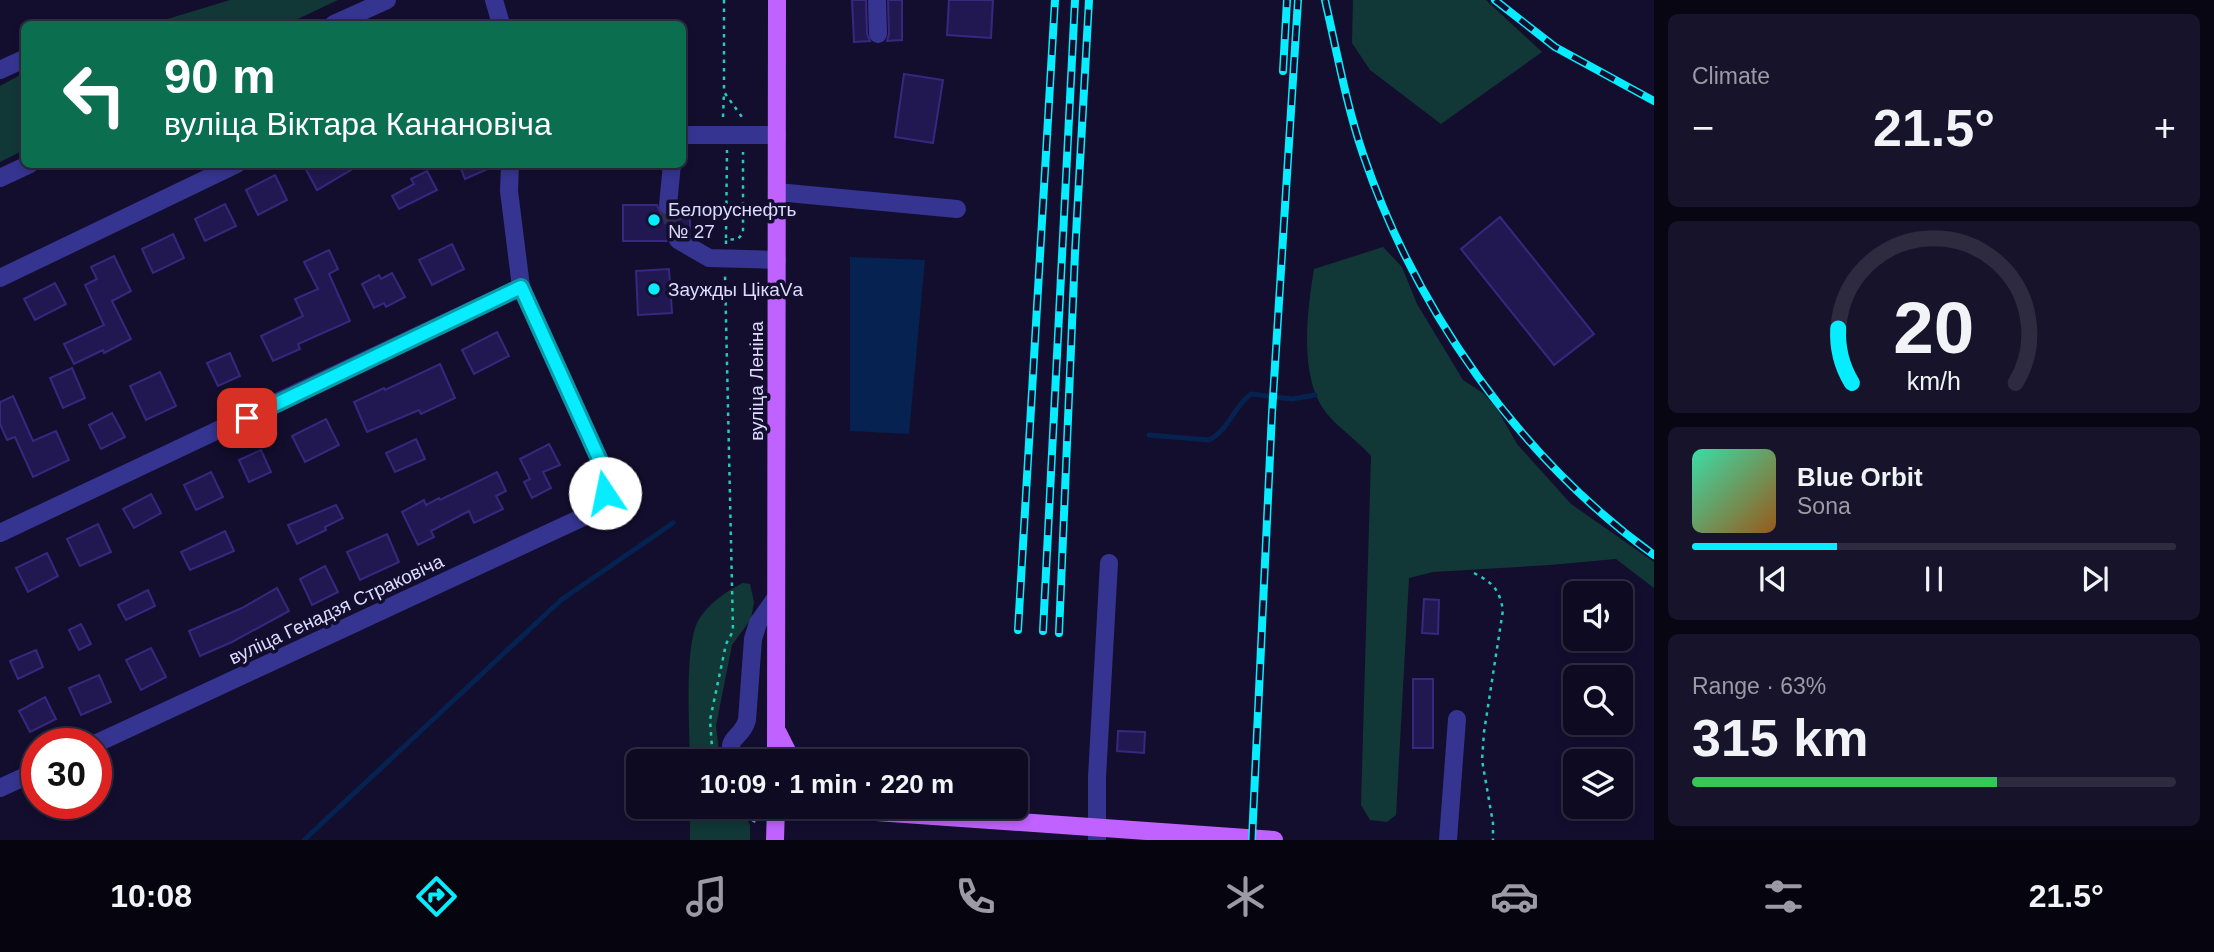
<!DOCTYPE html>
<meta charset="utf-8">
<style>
body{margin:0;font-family:Helvetica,sans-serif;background:#17132a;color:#f1f3f6;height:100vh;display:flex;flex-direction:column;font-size:26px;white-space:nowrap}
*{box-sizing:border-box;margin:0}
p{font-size:23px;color:#9b9aa5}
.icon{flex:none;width:38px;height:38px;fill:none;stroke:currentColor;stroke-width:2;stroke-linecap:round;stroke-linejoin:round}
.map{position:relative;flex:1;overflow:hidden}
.panel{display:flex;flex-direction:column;gap:14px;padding:14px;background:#080613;width:560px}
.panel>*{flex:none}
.top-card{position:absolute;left:21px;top:21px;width:665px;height:147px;border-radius:10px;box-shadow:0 4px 10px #0003,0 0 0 2px #2e2b40;background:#0b6e4f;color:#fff;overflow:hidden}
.buttons{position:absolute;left:1563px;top:581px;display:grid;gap:14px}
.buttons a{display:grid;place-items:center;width:70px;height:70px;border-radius:10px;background:#0e0a22;box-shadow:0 4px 10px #0003,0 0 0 2px #2e2b40;font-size:35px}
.speed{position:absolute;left:21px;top:728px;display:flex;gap:14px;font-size:35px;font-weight:700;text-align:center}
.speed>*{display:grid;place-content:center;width:91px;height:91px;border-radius:50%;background:#0e0a22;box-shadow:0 4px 10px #0003,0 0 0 2px #2e2b40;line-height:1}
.speed .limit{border:10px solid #d22;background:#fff;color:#111}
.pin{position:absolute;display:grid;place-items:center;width:60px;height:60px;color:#fff;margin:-30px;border-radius:14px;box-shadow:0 4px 10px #0006}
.me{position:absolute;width:77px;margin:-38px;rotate:349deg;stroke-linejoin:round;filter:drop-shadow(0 0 5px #0008)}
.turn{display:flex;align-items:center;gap:24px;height:147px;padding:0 28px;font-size:32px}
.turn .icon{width:91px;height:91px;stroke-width:2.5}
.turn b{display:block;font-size:49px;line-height:60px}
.big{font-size:52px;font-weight:700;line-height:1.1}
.panel .card{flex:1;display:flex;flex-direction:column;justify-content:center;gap:10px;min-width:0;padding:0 24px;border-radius:10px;background:#17132a}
.panel .dial{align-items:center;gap:0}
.dial svg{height:182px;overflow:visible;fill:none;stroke:#2e2b40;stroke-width:7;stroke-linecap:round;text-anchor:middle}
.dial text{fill:#f1f3f6;stroke:none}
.song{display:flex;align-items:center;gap:21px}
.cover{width:84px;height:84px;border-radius:10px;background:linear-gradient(135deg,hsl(160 70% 55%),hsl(30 70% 35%))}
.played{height:7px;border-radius:4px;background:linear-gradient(90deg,#07edff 30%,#2e2b40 30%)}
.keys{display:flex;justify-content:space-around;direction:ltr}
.heat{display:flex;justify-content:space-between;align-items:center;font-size:38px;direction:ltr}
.charge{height:10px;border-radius:5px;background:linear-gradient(90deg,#34c759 63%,#2e2b40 0)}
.trip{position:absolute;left:626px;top:749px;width:402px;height:70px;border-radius:10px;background:#0e0a22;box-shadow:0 4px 10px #0003,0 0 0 2px #2e2b40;font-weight:700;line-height:70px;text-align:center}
.tabs{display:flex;height:112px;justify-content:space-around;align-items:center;background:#06040e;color:#9b9aa5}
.tabs .icon{width:49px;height:49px}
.tabs .selected{color:#07edff}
.tabs b{font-size:32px;color:#f1f3f6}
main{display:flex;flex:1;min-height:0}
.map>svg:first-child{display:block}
.green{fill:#113836}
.water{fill:#052250}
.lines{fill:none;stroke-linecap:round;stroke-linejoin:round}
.stream{stroke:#052250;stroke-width:5}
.building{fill:#221851;stroke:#37287f;stroke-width:2}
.minor-tunnel{stroke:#312d4d;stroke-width:18;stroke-dasharray:18 9;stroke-linecap:butt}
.path{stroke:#23cbbc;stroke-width:2.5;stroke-dasharray:3.5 5;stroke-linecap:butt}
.minor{stroke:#353591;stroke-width:18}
.major{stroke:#c062ff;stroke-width:18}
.rail-casing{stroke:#07edff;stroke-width:8}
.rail{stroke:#130e2e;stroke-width:5;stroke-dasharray:16;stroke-linecap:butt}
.route-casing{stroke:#059aa6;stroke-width:18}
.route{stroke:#07edff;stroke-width:12}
.poi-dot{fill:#07edff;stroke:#130e2e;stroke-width:2.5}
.labels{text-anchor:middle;stroke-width:7;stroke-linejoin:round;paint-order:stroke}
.poi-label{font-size:19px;fill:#dedbff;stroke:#130e2e;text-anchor:start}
.street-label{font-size:19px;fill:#dedbff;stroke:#130e2e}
</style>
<main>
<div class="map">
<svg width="1654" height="840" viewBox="0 0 1654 840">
<rect width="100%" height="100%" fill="#130e2e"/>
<!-- green -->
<g class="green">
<path d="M230,0h108l-51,24h-136z"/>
<path d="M1353,0h133l56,52 -101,72 -71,-54 -18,-27z"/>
<path d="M24,73v77l-24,12v-76z"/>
<path d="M1383,247l19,20 15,37 46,76 20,13 14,16 20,35 54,60 83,58v26l-38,-29 -66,6 -117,7 -24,6 -13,237 -9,7 -17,-2 -9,-15 10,-349c-13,-15 -30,-26 -43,-41 -30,-35 -21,-103 -14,-146z"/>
<path d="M743,583l7,1 4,18 -3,17 -19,26 -16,81 4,35h-30c0,-33 -6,-113 8,-140 9,-16 28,-30 45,-38z"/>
<path d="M690,807h49l11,18v15h-60z"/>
</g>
<!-- water -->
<path class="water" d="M850,257l75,3 -16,174 -59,-3z"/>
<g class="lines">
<!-- stream -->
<g class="stream">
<path d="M1149,435l60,5c20,-10 25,-34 42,-46l41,5 23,-4"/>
<path d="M304,840l257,-240 112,-77"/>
</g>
</g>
<!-- building -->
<g class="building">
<path d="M852,0h14l1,34 3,7 -16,1z"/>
<path d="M888,0h14v40l-15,1 2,-7z"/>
<path d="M949,0h44l-2,38 -44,-3z"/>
<path d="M904,74l39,6 -10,63 -38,-6z"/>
<path d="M303,164h58l-44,26z"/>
<path d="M459,164h40l-34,15z"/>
<path d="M427,171l10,19 -38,19 -7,-13 22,-12 -3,-5z"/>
<path d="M275,175l12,25 -29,15 -12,-25z"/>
<path d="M225,204l11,22 -31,15 -10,-22z"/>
<path d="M623,205h34l4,9 7,2 9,-4 2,-7h11v29l-13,-5 -8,5 -2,7h-44z"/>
<path d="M1500,217l94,117 -40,31 -93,-116z"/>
<path d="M173,234l11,24 -31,15 -11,-24z"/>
<path d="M452,244l12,25 -32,16 -13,-25z"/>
<path d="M329,250l9,19 -9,5 21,47 -52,23 2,5 -27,12 -12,-25 42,-20 -8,-17 23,-10 -14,-27z"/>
<path d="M114,256l17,35 -19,10 19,38 -27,14 -1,-3 -29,14 -10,-20 40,-19 -19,-40 12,-6 -6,-12z"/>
<path d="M669,269l3,44 -34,2 -2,-44z"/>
<path d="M392,273l13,24 -19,10 -2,-4 -10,5 -12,-24 17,-9 2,4z"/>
<path d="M55,283l11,21 -31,16 -11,-21z"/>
<path d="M497,332l12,24 -35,18 -12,-24z"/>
<path d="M230,353l10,23 -22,10 -11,-23z"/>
<path d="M440,364l15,34 -34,16 -2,-4 -52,22 -13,-30 30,-14 1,2z"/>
<path d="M72,368l13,30 -22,10 -13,-30z"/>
<path d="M160,372l16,34 -30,14 -16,-34z"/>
<path d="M13,396l20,45 23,-10 13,29 -36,17 -18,-40 -8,3 -7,-16v-22z"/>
<path d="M112,413l13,24 -24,12 -12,-24z"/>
<path d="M326,419l13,26 -34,17 -13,-26z"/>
<path d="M416,439l9,20 -30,13 -9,-19z"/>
<path d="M549,444l11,21 -17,7 8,16 -19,10 -8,-16 6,-3 -10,-20z"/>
<path d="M261,450l10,22 -22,10 -10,-22z"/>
<path d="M211,472l12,25 -27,13 -12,-25z"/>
<path d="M497,472l9,19 -10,5 7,13 -29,14 -5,-12 -38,20 3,6 -16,8 -16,-33 22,-12 2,5 13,-7 1,2z"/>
<path d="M151,494l10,19 -27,15 -11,-19z"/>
<path d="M336,505l7,13 -18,9 1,3 -29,14 -9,-19z"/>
<path d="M98,524l13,28 -31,14 -13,-27z"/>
<path d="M225,531l9,20 -44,19 -9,-18z"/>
<path d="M387,534l12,28 -39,18 -13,-28z"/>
<path d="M47,553l11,23 -30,16 -12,-24z"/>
<path d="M325,566l13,26 -26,13 -12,-26z"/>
<path d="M277,588l12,23 -57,31 -32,14 -11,-25 53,-23z"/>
<path d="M148,590l7,16 -29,14 -8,-15z"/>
<path d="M1424,599l15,1 -1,34 -16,-1z"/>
<path d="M81,624l10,20 -12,6 -10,-20z"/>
<path d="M151,648l15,29 -25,13 -15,-30z"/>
<path d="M36,650l7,17 -25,12 -8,-18z"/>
<path d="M99,675l12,27 -30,13 -12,-27z"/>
<rect x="1413" y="679" width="20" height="69"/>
<path d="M45,697l11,22 -26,13 -11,-21z"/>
<path d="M1118,731l27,1 -1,21 -27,-2z"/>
</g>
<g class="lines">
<!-- minor-tunnel -->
<path class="minor-tunnel" d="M668,205l10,35"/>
<!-- path -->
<g class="path">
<path d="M724,0v92l18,25"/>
<path d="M723,117l1,-25"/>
<path d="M726,238l1,-88"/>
<path d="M726,244v-4l12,-1 5,-6v-81"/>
<path d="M1474,573c19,10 25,16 29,37l-19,122 -2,28 11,63v17"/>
<path d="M713,761l-3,-41 16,-76 7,-13 -8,-356"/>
<path d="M731,807l4,5 23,11"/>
</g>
<!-- minor -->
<g class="minor">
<path d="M494,0l7,24"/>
<path d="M877,0l1,34"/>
<path d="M334,24l53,-24"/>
<path d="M0,70l24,-11"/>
<path d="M682,135h95"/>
<path d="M0,178l30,-14"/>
<path d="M777,192l180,17"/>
<path d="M668,205l4,-41"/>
<path d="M678,240l31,18 68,2"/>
<path d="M0,278l237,-114"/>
<path d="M0,533l521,-246"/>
<path d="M95,744l499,-232 11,-19 -5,-32 -79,-174 -12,-96 1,-27"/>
<path d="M733,761c-8,-27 8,-20 14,-41l6,-81 5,-16 17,-24"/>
<path d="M0,788l37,-17"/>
<path d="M1097,840v-63l12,-214"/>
<path d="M1448,840l9,-121"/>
</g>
<!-- major -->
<g class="major">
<path d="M778,733l14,28"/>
<path d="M776,761l1,-761"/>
<path d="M805,807l469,33"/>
<path d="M775,840l1,-33"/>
</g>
<!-- rail casing -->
<g class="rail-casing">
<g id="rail">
<path d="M1325,0c12,52 21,104 38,154 53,157 157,304 291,401"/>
<path d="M1495,0l60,47 99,54"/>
<path d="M1283,71l4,-71"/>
<path d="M1018,630l37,-630"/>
<path d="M1043,631l32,-631"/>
<path d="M1059,633l16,-380 14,-253"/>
<path d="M1252,840l20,-427 26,-413"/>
</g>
</g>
<!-- rail -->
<use href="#rail" class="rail"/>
</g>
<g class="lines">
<!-- route casing -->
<g class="route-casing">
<path id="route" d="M247,418l274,-131 79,174 5,32"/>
</g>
<!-- route -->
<use href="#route" class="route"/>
</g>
<!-- markers -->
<g class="poi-dot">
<circle cx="654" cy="220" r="7"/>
<circle cx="654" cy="289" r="7"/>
</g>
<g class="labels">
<!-- poi labels -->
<g class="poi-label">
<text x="668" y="216">Белоруснефть<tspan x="668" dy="22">№ 27</tspan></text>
<text x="668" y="296">Заужды ЦікаVа</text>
</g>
<!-- street labels -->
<g class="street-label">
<text transform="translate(756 381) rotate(-90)" y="7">вуліца Леніна</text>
<text transform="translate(336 609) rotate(-25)" y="7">вуліца Генадзя Страковіча</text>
</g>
</g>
</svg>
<div class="buttons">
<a><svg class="icon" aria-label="sound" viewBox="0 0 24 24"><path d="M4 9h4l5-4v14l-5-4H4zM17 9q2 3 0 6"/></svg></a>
<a><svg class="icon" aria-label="search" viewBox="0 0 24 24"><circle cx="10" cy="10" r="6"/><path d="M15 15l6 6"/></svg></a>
<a><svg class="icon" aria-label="layers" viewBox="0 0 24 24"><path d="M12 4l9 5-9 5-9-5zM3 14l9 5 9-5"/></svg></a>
</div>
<div class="speed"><div class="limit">30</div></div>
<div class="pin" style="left:247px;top:418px;background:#d93025"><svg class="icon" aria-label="arrive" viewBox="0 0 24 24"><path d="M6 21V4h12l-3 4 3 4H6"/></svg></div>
<svg class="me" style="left:605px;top:493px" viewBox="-20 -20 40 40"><circle r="19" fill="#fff"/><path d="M0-13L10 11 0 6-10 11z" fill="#07edff"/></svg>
<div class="trip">10:09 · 1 min · 220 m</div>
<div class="top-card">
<div class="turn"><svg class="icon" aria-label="left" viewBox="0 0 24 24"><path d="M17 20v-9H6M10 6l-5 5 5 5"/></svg><div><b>90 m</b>вуліца Віктара Канановіча</div></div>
</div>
</div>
<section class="panel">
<div class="card"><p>Climate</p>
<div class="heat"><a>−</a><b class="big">21.5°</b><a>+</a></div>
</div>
<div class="card dial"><svg viewBox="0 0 100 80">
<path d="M14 69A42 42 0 1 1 86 69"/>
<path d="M14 69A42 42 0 0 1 8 45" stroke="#07edff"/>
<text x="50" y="56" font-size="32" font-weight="700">20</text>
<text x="50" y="72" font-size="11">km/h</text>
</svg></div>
<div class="card">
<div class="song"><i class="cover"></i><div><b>Blue Orbit</b><p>Sona</p></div></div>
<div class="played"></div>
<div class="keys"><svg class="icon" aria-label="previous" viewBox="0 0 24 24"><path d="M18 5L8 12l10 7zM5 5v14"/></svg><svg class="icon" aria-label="pause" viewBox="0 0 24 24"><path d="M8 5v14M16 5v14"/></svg><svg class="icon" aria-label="next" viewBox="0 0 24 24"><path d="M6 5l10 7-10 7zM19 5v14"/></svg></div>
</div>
<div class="card"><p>Range · 63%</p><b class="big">315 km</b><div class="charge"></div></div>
</section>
</main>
<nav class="tabs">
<b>10:08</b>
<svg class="icon selected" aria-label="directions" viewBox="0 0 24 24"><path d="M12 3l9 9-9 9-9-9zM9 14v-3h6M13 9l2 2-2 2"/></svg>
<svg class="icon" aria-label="music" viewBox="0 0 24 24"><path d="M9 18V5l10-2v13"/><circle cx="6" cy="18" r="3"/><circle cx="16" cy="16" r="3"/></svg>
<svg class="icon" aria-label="phone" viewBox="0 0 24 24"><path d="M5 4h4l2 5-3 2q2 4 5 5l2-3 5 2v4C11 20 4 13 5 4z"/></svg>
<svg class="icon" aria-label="climate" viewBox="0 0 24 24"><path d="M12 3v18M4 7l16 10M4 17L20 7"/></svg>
<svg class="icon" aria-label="car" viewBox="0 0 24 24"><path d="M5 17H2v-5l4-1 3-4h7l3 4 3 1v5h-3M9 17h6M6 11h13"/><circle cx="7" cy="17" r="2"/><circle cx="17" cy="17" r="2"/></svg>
<svg class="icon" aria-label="filters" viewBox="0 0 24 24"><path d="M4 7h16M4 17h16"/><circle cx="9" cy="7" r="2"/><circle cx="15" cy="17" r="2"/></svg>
<b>21.5°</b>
</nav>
